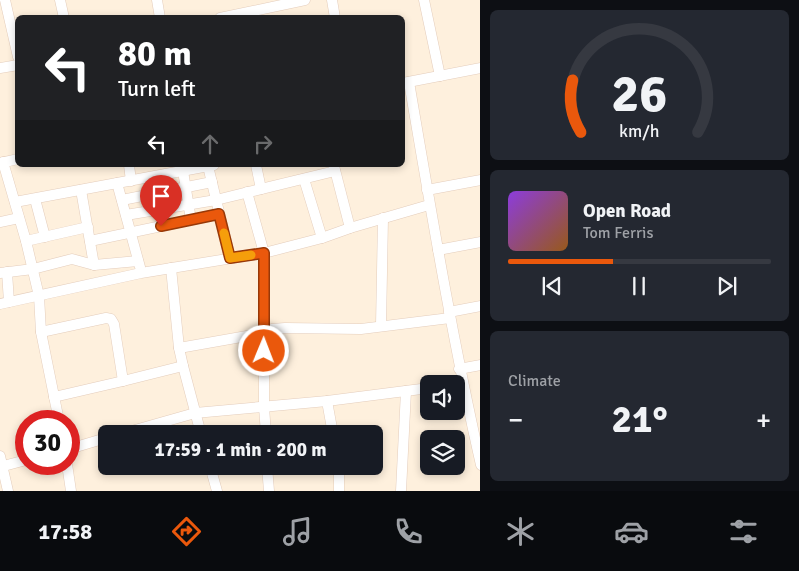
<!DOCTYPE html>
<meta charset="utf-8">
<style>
body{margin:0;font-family:Signika,sans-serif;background:#242831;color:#f1f3f6;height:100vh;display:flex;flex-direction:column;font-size:19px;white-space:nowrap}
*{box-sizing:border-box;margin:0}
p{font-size:16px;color:#9ea1a6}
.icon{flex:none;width:28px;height:28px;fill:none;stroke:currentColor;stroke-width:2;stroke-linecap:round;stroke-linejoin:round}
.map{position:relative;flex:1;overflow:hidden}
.drawer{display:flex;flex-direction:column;gap:10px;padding:10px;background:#0d0f14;width:319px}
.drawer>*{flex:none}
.banner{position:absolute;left:15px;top:15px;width:390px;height:152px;border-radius:8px;box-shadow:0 2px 8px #0003;background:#202124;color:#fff;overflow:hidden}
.fabs{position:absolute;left:420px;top:375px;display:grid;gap:10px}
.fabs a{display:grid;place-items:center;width:45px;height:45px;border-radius:8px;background:#171b24;box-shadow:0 2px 8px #0003;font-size:25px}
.speed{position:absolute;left:15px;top:410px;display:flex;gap:10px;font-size:25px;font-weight:700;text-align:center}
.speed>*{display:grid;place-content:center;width:65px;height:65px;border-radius:50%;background:#171b24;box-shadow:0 2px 8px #0003;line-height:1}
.speed .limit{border:8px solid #d22;background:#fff;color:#111}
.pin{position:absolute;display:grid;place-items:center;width:42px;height:42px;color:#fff;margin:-51px -21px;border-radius:50% 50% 50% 0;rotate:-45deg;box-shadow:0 0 5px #0007}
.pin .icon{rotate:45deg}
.me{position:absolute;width:55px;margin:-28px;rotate:1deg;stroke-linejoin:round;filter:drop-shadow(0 0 4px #0008)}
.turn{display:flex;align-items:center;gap:18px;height:105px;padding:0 20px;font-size:22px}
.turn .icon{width:65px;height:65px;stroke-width:2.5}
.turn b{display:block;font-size:35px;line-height:42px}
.lanes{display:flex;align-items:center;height:48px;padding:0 20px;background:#0003;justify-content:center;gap:25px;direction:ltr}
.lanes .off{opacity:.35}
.big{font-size:38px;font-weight:700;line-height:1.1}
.drawer .card{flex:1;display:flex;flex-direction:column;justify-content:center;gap:8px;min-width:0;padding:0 18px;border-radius:8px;background:#242831}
.drawer .dial{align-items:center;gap:0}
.dial svg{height:130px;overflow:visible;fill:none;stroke:#363941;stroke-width:7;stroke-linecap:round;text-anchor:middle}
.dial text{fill:#f1f3f6;stroke:none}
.song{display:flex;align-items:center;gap:15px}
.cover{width:60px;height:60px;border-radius:8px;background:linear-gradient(135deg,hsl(270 70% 55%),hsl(30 70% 35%))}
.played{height:5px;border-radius:2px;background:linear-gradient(90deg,#ea580c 40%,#363941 40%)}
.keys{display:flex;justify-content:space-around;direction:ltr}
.heat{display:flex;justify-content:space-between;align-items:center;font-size:28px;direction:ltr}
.trip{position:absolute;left:98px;top:425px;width:285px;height:50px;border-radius:8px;background:#171b24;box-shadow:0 2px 8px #0003;font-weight:700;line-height:50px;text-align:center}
.tabs{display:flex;height:80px;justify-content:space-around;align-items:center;background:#090b0e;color:#9ea1a6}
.tabs .icon{width:35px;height:35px}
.tabs .current{color:#ea580c}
.tabs b{font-size:22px;color:#f1f3f6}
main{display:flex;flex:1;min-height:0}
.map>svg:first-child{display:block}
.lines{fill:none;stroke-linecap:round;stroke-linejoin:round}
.minor-casing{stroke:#e4cdbc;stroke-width:11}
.minor{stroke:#fff;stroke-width:10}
.route-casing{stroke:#983908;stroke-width:12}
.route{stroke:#ea580c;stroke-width:9}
.slow{stroke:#f59e0b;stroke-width:9}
</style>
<main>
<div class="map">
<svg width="481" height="491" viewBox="0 0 481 491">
<rect width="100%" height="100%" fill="#fef0dd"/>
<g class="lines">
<!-- minor casing -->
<g class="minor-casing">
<g id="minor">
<path d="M5,0l13,57"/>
<path d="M60,0l4,18"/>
<path d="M157,0l3,18"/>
<path d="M332,0l3,18"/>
<path d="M424,0l16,76"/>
<path d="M220,18l85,-18"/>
<path d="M0,68l18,-3"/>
<path d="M409,82c22,128 43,256 72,383"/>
<path d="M403,83l78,-15"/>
<path d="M3,162l23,79 13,55 2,36 18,89"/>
<path d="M0,163l18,-4"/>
<path d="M129,165l2,16"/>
<path d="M256,165l5,24"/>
<path d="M208,166l22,92"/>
<path d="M334,166l16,62"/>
<path d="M183,171l8,49"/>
<path d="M304,179l18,59"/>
<path d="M117,183l23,84"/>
<path d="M81,190l13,75"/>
<path d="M427,190l54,-10"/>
<path d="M247,192l17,61v154l2,27"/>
<path d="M35,199l10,38"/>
<path d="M122,200l90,-18"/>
<path d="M15,202l199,-37"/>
<path d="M126,215l90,-15 119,-29"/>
<path d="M0,222l19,-4"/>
<path d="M26,241l62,-14"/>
<path d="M90,241l129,-27"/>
<path d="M438,250l43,-8"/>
<path d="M171,268l8,80 4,18 18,68"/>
<path d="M7,272l2,30"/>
<path d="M0,273l33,-4 39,-10 22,6 44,-4"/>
<path d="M0,304l141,-31 123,-20 58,-15 28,-10 79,-23"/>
<path d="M449,312l32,-6"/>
<path d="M381,326l2,-108"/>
<path d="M41,332l65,-14 5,1 3,5 9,57"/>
<path d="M179,348l85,-15 8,-4 13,-1 76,1 89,-11"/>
<path d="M459,369l22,-4"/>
<path d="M54,397l69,-16 60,-15"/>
<path d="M327,401l6,33"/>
<path d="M121,434l74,-21 132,-12 102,-13"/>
<path d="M69,449l37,-11"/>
<path d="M0,456l8,35"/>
<path d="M67,464l4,27"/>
<path d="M210,466l7,25"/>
<path d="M267,466l2,25"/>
<path d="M339,466v25"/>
<path d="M0,467l26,-7"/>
<path d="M401,491l5,-100"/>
</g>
</g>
<!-- minor -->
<use href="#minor" class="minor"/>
</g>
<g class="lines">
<!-- route casing -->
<g class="route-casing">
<path id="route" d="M161,226l58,-12 11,44 34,-5v98"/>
</g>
<!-- route -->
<use href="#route" class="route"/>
<!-- slow -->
<path class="slow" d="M224,233l6,25 21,-3"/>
</g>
</svg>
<div class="fabs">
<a><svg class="icon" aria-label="sound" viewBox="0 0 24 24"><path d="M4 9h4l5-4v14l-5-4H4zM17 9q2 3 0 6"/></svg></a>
<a><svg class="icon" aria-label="layers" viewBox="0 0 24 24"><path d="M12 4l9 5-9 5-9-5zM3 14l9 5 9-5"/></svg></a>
</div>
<div class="speed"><div class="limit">30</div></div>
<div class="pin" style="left:161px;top:226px;background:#d93025"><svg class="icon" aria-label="arrive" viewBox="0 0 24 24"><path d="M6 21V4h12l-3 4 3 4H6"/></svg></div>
<svg class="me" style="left:264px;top:351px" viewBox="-20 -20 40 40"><circle r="17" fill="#ea580c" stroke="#fff" stroke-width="3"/><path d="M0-11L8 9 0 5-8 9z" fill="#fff"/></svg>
<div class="trip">17:59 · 1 min · 200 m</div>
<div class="banner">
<div class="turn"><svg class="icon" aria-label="left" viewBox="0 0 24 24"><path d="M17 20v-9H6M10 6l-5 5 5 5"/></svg><div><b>80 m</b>Turn left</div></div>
<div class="lanes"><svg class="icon" aria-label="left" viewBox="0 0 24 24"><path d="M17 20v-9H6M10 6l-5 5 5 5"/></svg><svg class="icon off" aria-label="ahead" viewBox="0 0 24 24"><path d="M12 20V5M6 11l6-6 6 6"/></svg><svg class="icon off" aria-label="right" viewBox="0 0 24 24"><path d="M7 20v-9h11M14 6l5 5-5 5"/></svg></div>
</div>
</div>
<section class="drawer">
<div class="card dial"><svg viewBox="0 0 100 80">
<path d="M14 69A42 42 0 1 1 86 69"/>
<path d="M14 69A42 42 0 0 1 9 37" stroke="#ea580c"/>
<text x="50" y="56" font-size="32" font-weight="700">26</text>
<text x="50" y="72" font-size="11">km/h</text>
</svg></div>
<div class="card">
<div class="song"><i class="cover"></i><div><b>Open Road</b><p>Tom Ferris</p></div></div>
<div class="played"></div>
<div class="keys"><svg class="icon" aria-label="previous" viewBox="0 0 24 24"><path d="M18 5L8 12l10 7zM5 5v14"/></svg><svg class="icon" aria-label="pause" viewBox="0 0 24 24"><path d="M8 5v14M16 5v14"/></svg><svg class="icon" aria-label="next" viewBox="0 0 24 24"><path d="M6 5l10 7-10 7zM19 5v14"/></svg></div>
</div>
<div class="card"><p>Climate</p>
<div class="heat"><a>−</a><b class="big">21°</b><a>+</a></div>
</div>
</section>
</main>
<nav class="tabs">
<b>17:58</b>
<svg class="icon current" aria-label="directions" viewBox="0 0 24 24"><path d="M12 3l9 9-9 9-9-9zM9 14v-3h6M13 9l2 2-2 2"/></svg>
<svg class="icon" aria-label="music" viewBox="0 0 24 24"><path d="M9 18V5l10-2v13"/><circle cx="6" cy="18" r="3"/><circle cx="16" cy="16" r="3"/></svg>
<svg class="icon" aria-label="phone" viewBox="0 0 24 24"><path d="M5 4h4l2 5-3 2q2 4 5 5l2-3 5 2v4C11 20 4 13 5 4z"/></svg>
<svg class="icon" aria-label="climate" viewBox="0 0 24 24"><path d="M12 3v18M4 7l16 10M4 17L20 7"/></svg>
<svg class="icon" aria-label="car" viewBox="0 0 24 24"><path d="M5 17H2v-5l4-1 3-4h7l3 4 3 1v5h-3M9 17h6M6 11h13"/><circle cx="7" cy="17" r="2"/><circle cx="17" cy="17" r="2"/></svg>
<svg class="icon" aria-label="filters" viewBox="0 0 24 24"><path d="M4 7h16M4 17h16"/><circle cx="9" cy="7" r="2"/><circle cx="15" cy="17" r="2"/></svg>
</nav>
